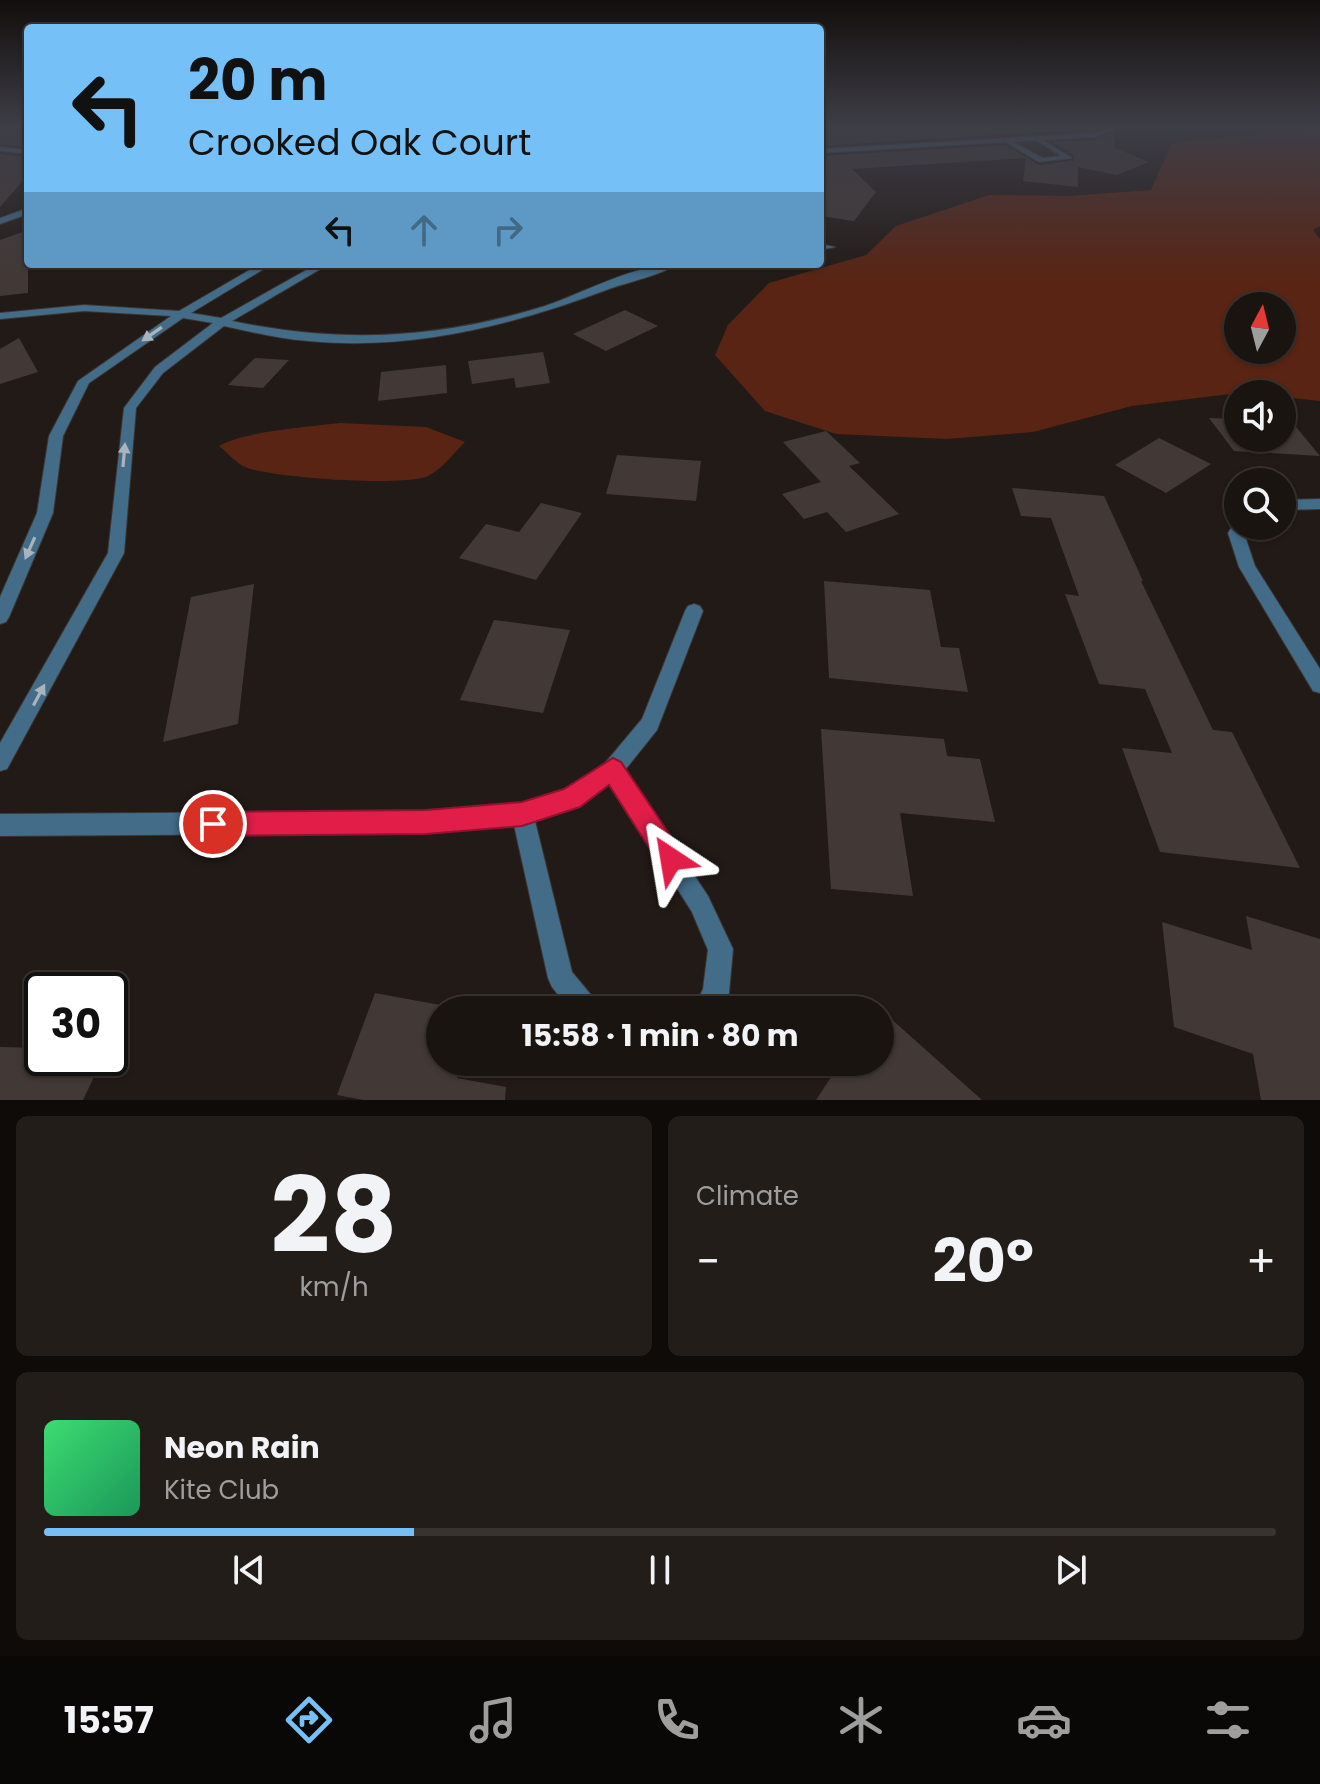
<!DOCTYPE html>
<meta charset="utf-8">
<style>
body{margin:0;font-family:Poppins,sans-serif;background:#231d1a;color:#f1f3f6;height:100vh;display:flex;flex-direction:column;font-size:30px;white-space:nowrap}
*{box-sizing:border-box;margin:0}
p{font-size:26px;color:#9f9e9f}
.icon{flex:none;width:44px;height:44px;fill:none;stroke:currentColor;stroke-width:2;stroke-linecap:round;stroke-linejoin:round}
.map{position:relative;height:1100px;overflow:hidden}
.details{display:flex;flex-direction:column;gap:16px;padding:16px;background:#0e0b09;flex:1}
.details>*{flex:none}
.banner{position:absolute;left:24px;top:24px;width:800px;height:244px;border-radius:8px;box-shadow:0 2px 6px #0004,0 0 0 2px #383331;background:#75c0f6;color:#111;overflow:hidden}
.needle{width:52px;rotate:7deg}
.tools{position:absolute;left:1224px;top:292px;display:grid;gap:16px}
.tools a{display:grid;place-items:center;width:72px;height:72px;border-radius:50%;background:#1a1411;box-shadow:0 2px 6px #0004,0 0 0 2px #383331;font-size:40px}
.speed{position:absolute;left:24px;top:972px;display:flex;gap:16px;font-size:40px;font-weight:700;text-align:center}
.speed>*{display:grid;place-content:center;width:104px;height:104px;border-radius:50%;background:#1a1411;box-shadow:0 2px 6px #0004,0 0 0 2px #383331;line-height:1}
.speed .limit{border:4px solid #111;border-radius:12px;background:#fff;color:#111}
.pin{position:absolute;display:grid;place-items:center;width:68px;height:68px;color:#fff;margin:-34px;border:4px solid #fff;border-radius:50%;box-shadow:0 2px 8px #0007}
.me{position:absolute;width:88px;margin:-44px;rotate:327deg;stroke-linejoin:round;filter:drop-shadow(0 0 6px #0008)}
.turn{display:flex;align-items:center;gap:28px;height:168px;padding:0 32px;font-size:36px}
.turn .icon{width:104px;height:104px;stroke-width:2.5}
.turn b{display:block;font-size:56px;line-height:68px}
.lanes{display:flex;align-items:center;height:76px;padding:0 32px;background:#0003;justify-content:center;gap:40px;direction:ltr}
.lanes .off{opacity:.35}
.big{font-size:60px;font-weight:700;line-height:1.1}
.details .widget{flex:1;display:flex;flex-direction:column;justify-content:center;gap:12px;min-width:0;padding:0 28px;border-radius:12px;background:#231d1a}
.details .dial{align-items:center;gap:0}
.dial b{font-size:104px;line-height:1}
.song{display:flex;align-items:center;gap:24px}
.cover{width:96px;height:96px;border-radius:12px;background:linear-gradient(135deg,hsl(140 70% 55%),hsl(150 70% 35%))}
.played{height:8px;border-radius:4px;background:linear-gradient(90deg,#75c0f6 30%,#383331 30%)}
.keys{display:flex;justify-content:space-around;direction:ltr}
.heat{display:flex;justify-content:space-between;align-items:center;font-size:44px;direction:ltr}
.details .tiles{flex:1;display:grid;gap:16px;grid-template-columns:1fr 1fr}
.widget:last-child{grid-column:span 2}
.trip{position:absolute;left:426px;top:996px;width:468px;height:80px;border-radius:40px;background:#1a1411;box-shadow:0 2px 6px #0004,0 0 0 2px #383331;font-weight:700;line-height:80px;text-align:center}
.dock{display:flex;height:128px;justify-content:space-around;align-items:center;background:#0a0807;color:#9f9e9f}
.dock .icon{width:56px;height:56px}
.dock .active{color:#75c0f6}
.dock b{font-size:36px;color:#f1f3f6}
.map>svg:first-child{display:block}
.green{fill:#592414;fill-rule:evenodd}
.building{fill:#423936}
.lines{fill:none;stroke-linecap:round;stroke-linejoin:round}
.lane-casing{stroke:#3d3532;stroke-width:2}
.street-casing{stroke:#3d3532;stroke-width:2}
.lane{fill:#436c89;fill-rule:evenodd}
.street{fill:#436c89;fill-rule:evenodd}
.oneway{fill:#aab4be}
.route{fill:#e11d48;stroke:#92132f;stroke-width:2}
</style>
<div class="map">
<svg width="1320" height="1100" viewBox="0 0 1320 1100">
<rect width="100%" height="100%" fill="#221a17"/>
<!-- green -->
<g class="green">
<path d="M1320,128v98l-7,4 7,9v162l-38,-4v-3l-36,-2 -114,14 -99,26 -86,7 -111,-5 -71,-23 -50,-56 13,-30 41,-42 97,-28 30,-29 93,-31 80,1 82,-6 21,-47zM1238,306h44v44h-44z"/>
<path d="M340,423l86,4 39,15c-12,12 -22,26 -37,34 -22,11 -163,2 -185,-10 -9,-5 -16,-14 -24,-20 27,-15 88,-19 121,-23z"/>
</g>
<!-- building -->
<g class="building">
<path d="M880,128h221l-281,18v-17z"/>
<path d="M0,129l28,3v15l-28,-3z"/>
<path d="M1114,132l1,16 34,14 -32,13 -39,-8v20l-55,-6 3,-23 -174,11 24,23 -22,29 -34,-5v-60l185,-11 34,20 35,-5v-5l-21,-13 42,-2z"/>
<path d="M0,154l28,3v18l-28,32z"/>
<path d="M28,230v63l-28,3v-56z"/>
<path d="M625,310l33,16 -52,25 -33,-17z"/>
<path d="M19,338l19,34 -38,12v-35z"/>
<path d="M543,352l7,31 -34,5 -2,-10 -42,6 -4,-23z"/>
<path d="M255,358l34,2 -26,28 -35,-3z"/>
<path d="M446,365l1,28 -69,8 3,-29z"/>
<path d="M1209,418l29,1v19h44v-16h10l28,34 -86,-5z"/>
<path d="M826,431l34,32 -11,3 50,48 -53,18 -19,-20 -23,7 -22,-25 39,-12 -38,-40z"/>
<path d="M1159,438l52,26 -45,29 -51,-28z"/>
<path d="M617,455l84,6 -5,40 -90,-7z"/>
<path d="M1012,488l92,8 39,85h-2l72,149 19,2 68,136 -140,-16 -38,-104 50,5 -27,-64 -46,-5 -34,-90 14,2 -28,-78 -30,-2z"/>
<path d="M541,503l41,10 -46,67 -77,-22 27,-34 33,8z"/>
<path d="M824,581l106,9 11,57 18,1 9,44 -139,-14z"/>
<path d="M254,584l-16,140 -75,18 28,-145z"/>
<path d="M494,620l76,10 -27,83 -83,-13z"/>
<path d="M821,729l123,10 3,17 33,3 15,63 -95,-9 13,83 -82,-7z"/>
<path d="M1246,916l74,23v161h-59l-8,-46 -79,-27 -12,-105 90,28z"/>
<path d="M375,993l65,12v57h22l-5,16 49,9 -1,13h-142l-26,-5z"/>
<path d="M880,1009l102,91h-166l25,-38h39z"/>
<path d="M0,1047l42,1v10h61l-20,42h-83z"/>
</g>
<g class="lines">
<!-- lane casing -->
<g class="lane-casing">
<path id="lane" d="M1034,137h4l34,21 -33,4 -37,-22 5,-1 36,19 18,-2 -27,-17z"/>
</g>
<!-- street casing -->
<g class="street-casing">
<g id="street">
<path d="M1109,128h8l-22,9 -275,16v-4l274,-16z"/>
<path d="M0,147l28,3v4l-28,-3z"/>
<path d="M28,208v6l-28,10v-6z"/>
<path d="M820,244l15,3 -15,3z"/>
<path d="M260,264h12l-81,49 30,5 96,-54h12l-97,57c109,23 206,18 313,-15 41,-14 90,-42 133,-42 -19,12 -47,17 -69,25 -95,36 -197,62 -300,52 -29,-2 -57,-9 -85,-15l-61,47 -27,35 -12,145 -117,216 -7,2v-28l108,-190 16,-145 31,-41 58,-44 -30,-5 -94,65 -26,53 -10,77 -44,104 -3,5 -6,2v-27l37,-84 12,-77 29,-55 93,-65 -87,-5 -84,8v-6l84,-8 95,6z"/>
<path d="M1320,499v10l-38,1v-10z"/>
<path d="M1238,521v5h10l-4,7 11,33 65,103v24l-7,-2 -74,-124 -11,-34 7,-11z"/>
<path d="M694,604l6,2 3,5 -46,119 -32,40 83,126 25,53 -4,44 -8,17h-28l10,-21 5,-39 -16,-38 -82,-129 -31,23 -44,15 37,151 24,29 4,9h-30l-18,-23 -4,-9 -34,-153 -88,8 -426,3v-22l426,-3 96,-7 43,-13 41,-29 36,-43 43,-108 3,-5z"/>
</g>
</g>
<!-- lane -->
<use href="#lane" class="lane"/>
<!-- street -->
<use href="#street" class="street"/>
</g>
<!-- one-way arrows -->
<defs><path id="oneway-solid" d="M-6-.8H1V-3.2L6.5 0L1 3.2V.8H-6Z" transform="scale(2)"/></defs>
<g class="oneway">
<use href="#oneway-solid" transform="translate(152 334) rotate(145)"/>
<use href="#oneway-solid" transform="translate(124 455) rotate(-85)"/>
<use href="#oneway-solid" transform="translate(30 548) rotate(114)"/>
<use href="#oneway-solid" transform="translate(39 695) rotate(-62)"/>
</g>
<!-- sky -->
<linearGradient id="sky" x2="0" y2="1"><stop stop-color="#130e0d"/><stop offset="0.45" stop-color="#3e3e47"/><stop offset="1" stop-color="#3e3e47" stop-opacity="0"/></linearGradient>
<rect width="1320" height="282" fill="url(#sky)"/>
<!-- route -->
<path class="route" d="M613,758l8,4 59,88 4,9 -4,9 -9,4 -9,-4 -53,-83 -29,22 -58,19 -96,8 -213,2 -9,-4 -3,-8 3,-9 9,-3 213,-2 96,-8 42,-13z"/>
</svg>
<div class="tools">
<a><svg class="needle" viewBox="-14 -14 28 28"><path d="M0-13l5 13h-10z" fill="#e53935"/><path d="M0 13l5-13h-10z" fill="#9f9e9f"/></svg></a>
<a><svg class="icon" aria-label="sound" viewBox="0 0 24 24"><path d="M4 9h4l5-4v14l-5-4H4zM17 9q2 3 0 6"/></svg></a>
<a><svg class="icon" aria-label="search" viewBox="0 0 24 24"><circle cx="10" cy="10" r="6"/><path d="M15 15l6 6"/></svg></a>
</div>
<div class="speed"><div class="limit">30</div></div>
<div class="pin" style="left:213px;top:824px;background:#d93025"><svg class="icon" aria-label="arrive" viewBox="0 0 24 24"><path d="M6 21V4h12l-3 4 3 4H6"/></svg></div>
<svg class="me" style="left:671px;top:859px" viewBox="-20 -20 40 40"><path d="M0-17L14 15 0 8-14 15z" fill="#e11d48" stroke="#fff" stroke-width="4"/></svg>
<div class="trip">15:58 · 1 min · 80 m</div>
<div class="banner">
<div class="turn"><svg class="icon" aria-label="left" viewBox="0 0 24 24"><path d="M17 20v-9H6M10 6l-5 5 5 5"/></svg><div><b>20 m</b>Crooked Oak Court</div></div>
<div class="lanes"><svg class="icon" aria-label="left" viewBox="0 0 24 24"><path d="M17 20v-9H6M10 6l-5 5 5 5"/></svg><svg class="icon off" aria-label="ahead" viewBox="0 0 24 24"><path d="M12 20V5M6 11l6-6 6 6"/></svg><svg class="icon off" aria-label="right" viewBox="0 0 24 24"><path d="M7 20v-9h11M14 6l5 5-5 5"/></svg></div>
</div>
</div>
<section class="details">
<div class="tiles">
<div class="widget dial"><b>28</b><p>km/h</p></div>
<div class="widget"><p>Climate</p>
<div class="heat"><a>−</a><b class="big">20°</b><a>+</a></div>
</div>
<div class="widget">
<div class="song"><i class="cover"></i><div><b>Neon Rain</b><p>Kite Club</p></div></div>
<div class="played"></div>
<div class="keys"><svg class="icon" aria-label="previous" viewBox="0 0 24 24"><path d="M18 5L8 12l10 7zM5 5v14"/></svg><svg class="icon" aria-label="pause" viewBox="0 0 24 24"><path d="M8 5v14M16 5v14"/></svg><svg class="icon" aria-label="next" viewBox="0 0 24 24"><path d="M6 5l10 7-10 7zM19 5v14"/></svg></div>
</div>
</div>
</section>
<nav class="dock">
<b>15:57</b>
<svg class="icon active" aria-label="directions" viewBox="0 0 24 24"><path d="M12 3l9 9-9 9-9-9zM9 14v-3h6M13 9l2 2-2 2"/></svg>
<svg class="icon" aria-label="music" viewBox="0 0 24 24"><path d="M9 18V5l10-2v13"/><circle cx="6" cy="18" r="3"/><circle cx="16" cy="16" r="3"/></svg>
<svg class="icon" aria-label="phone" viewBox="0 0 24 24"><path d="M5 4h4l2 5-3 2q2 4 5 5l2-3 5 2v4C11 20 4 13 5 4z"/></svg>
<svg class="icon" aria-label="climate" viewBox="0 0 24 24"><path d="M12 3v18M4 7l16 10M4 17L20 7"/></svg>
<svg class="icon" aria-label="car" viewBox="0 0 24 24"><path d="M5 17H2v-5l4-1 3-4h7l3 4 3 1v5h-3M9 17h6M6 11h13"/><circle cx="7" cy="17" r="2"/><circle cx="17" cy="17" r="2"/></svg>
<svg class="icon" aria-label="filters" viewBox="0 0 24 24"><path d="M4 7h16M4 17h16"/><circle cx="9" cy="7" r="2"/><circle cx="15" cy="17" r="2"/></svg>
</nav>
